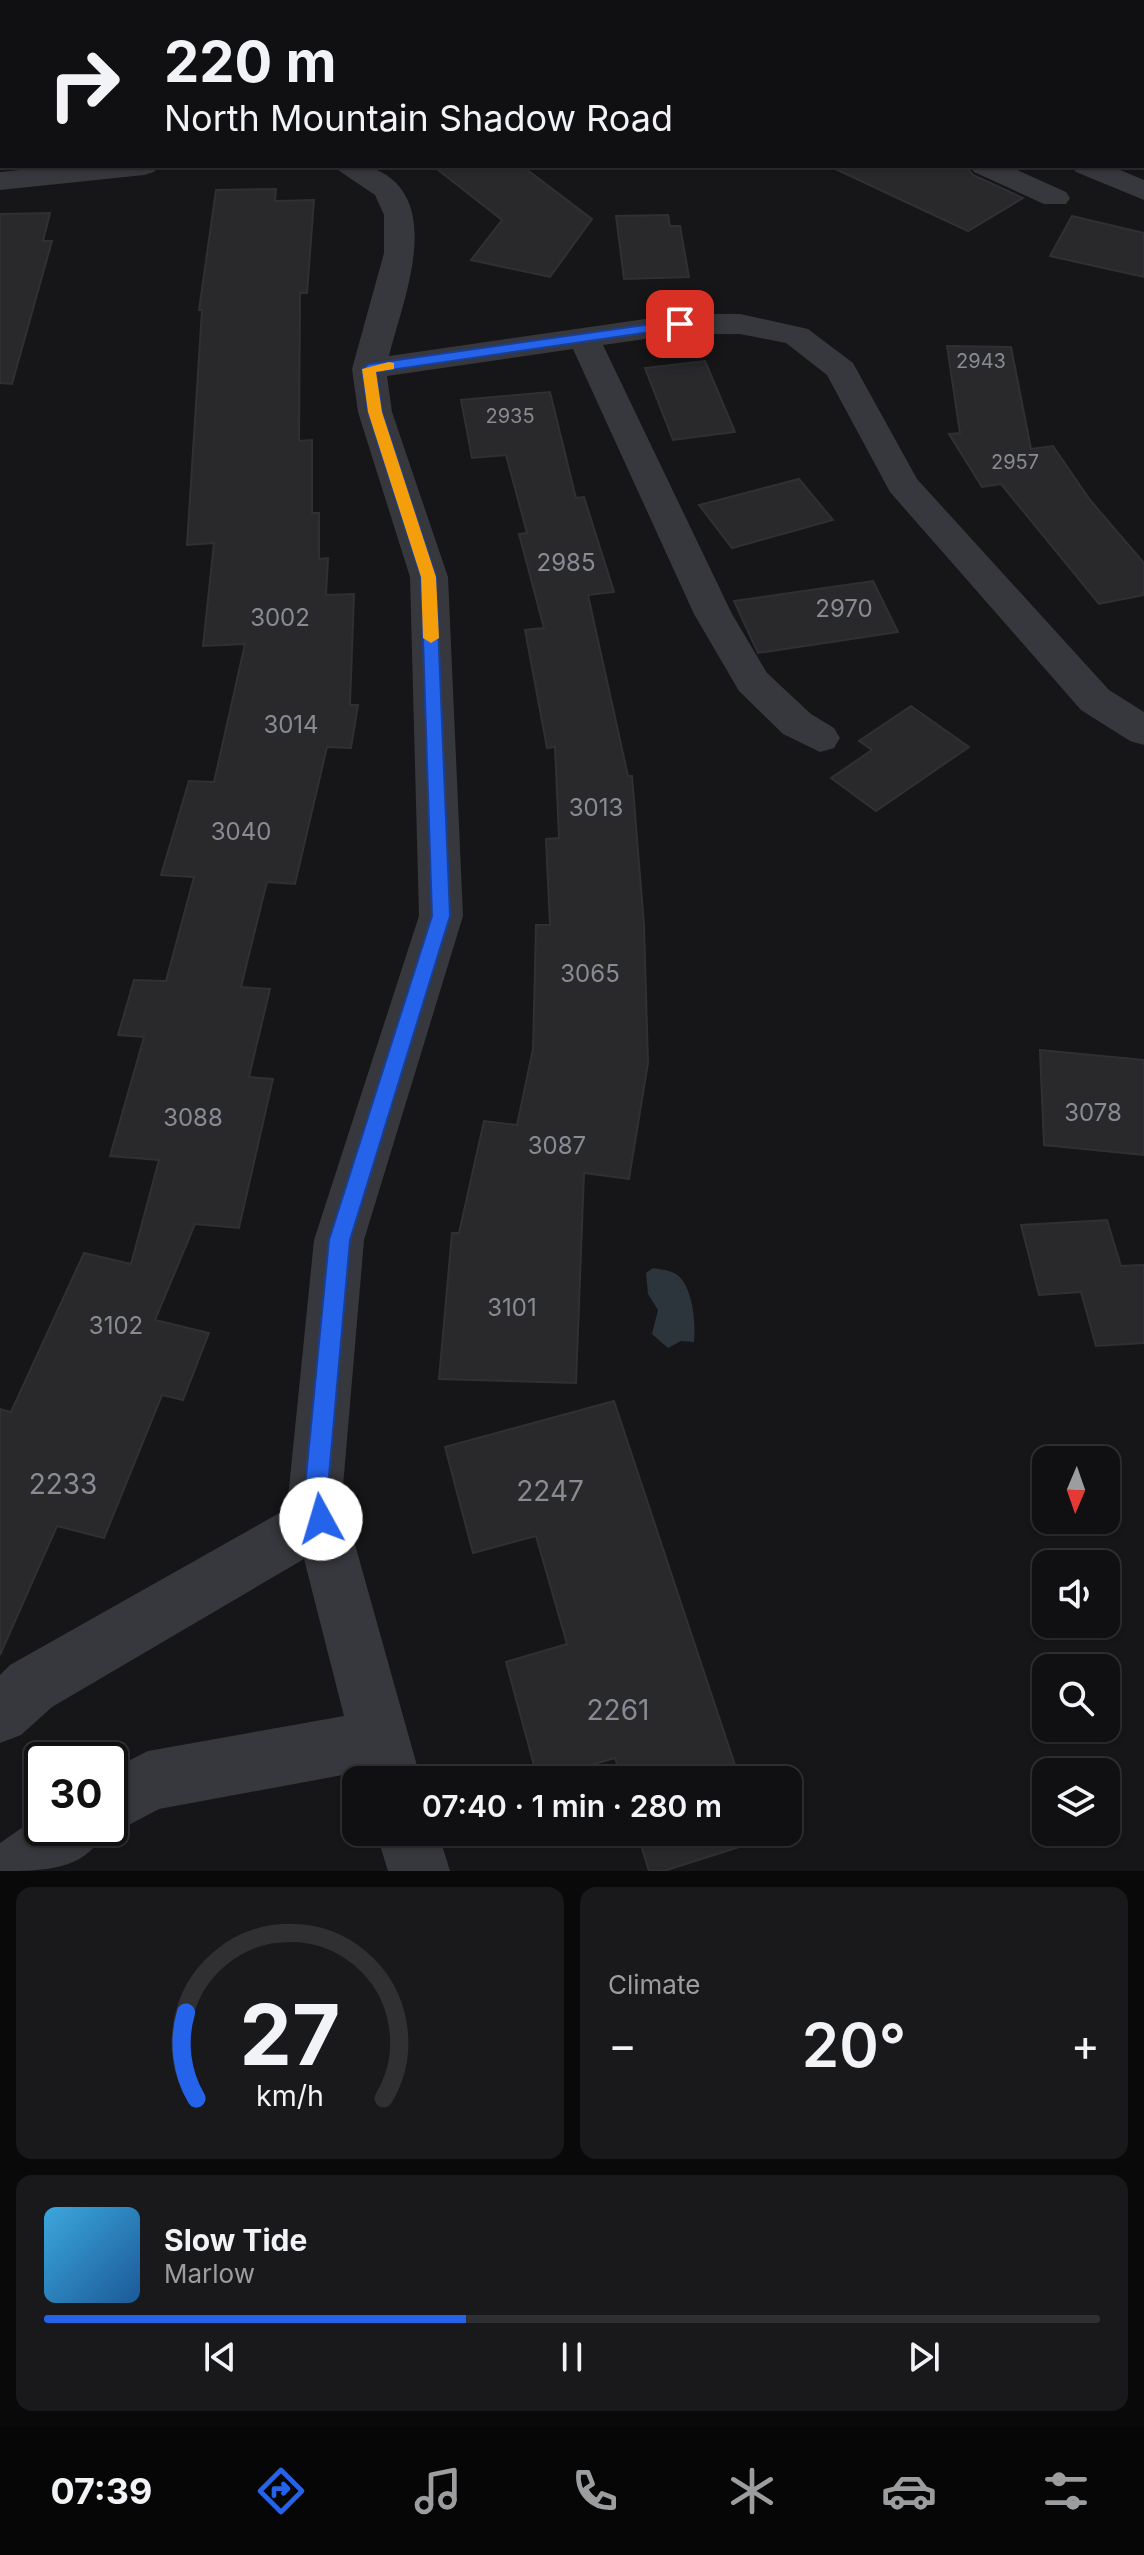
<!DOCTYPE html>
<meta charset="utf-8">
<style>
body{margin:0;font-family:Inter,sans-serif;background:#19191b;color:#f1f3f6;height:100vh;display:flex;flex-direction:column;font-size:30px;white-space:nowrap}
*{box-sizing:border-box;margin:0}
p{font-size:26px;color:#9c9d9f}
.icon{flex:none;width:44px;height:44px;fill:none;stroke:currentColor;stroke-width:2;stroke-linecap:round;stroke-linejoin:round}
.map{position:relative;height:1871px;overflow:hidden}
.side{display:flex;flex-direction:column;gap:16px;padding:16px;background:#09090a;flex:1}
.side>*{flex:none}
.banner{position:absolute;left:0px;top:0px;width:1144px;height:168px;box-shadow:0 2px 6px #0004,0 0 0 2px #303032;background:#101012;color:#f1f3f6;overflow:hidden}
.needle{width:52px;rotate:182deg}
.fabs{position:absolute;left:1032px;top:1446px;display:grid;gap:16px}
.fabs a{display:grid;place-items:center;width:88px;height:88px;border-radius:16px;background:#101012;box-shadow:0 2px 6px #0004,0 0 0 2px #303032;font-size:40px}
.speed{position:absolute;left:24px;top:1742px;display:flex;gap:16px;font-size:40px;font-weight:700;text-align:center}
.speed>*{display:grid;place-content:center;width:104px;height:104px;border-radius:50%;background:#101012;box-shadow:0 2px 6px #0004,0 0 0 2px #303032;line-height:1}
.speed .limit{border:4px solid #111;border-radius:12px;background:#fff;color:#111}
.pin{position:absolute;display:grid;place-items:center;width:68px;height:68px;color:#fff;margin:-34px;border-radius:16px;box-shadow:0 4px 12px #0006}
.me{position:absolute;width:88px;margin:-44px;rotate:354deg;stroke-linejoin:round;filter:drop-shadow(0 0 6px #0008)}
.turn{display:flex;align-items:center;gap:28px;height:168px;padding:0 32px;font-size:36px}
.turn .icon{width:104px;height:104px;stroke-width:2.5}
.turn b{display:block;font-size:56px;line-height:68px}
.big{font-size:60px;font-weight:600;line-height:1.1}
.side .widget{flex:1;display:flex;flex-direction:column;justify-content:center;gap:12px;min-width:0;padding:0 28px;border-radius:16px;background:#19191b}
.side .dial{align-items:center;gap:0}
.dial svg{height:208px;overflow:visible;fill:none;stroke:#303032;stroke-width:7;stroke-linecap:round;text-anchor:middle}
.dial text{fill:#f1f3f6;stroke:none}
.song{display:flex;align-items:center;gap:24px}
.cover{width:96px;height:96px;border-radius:12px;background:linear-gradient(135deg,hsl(200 70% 55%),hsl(210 70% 35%))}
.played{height:8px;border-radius:4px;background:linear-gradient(90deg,#2563eb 40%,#303032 40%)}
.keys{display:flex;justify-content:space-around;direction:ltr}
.heat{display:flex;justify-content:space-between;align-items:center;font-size:44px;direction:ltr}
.side .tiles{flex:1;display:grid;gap:16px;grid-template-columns:1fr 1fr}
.widget:last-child{grid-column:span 2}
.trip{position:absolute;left:342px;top:1766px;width:460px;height:80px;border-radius:16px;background:#101012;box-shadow:0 2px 6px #0004,0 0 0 2px #303032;font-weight:600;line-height:80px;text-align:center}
.tab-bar{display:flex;height:128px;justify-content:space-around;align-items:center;background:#060607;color:#9c9d9f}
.tab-bar .icon{width:56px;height:56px}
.tab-bar .current{color:#2563eb}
.tab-bar b{font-size:36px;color:#f1f3f6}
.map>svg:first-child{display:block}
.water{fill:#2c353c}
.building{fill:#29292c;stroke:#303034;stroke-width:2}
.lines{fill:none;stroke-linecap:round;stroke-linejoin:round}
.minor{fill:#37383d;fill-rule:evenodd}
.route{fill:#2563eb;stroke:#184099;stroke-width:2}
.slow{fill:#f59e0b}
.labels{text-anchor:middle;stroke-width:8;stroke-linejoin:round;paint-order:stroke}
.far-number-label{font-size:20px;fill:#888b94}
.number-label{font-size:24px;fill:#888b94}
.near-number-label{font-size:28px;fill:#888b94}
</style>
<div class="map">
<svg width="1144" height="1871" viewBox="0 0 1144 1871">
<rect width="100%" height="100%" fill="#161618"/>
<!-- water -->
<path class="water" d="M653,1268c6,1 14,2 19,4 21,8 24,51 22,70l-13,-1 -13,7 -16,-14 6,-24 -10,-16 -2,-21z"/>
<!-- building -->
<g class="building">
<path d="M433,166h89l70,53 -42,58 -79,-17 31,-40z"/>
<path d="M829,166h137l7,9 50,23 -55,33z"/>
<path d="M276,189l-1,12 39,-1 -7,93h-7l-1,148 13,-1v73h7v46l9,-1 -2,37 28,-1 -4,111h8l-7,43 -24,-1 -32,137 -28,-2 -26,105 29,2 -21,88 24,2 -34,149 -44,-4 -40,96 54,13 -26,67 -21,-5 -58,143 -47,-12 -57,129v-246l11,3 73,-159 47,11 28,-104 -49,-4 34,-119 -26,-2 16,-55 32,1 28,-104 -33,-2 28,-94 25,1 31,-138 -42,2 11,-103 -27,2 15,-235h-3l17,-120z"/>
<path d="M50,213l-7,28h9l-40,143 -12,-1v-169z"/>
<path d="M668,215l2,11h10l9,51 -65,2 -8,-63z"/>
<path d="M1072,216l72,17v44l-94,-21z"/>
<path d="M947,346l64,1 20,102 22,-3 37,54 54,63v32l-45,9 -98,-120 -19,3 -33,-53 11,-1z"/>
<path d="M705,361l30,71 -62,8 -28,-72z"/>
<path d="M550,392l26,106 8,-1 30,95 -26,3 40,181h4l12,150 4,137 -19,116 -45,-6 -8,210 -137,-4 13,-146h7l25,-112 33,4 16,-76 3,-124h14l-4,-86 13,-1 -4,-91 -8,1 -22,-118 19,-2 -25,-94 8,-1 -21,-78 -34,3 -11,-58z"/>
<path d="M799,479l34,41 -101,28 -33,-43z"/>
<path d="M873,581l25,51 -140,21 -24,-52z"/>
<path d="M911,706l58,41 -93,64 -45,-33 41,-28 -13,-9z"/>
<path d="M1040,1050l104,10v95l-100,-10z"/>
<path d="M1107,1220l14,46 23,-1v78l-48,3 -15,-54 -42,3 -18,-70z"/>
<path d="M614,1401l68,205 58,174h-118l-7,-22 -77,22 -32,-118 61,-18 -31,-108 -63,17 -28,-106z"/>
<path d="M637,1832h121l3,8 -97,31h-15z"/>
</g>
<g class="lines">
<!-- minor -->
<g class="minor">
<path d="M597,0h29l1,2h-29z"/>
<path d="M687,0h30l1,2h-30z"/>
<rect x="1142" y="47" width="2" height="16"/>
<path d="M59,166h100l-5,6 -10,3 -144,15v-18z"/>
<path d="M332,166c12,0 27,-3 38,1 78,28 33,132 19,189l291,-42h60l68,15 45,34 64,116 192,211 35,22v33l-14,-4 -49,-31 -191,-218 -63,-117 -41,-32 -46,-9h-60l-77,11 129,269 35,59 44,41 23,14 6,10 -6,10 -14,4 -37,-18 -44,-43 -45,-77 -121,-265 -186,27 5,36 56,165 15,339 -99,324 -22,258 79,282h-60l-2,-8 -200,37 -49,26 -6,-2c-20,38 -61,38 -104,38v-28l42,-29v14h68v-58l38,-19 196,-35 -40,-157 -252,148 -31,28 -21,8v-68l10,-10 280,-158 -2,-9 26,-258 105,-324 -9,-339 -52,-165 -6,-43 32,-116v-38l-9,-20z"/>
<path d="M969,166h39l58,26 4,6 -4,6h-22l-70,-32z"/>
<path d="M1071,166h40l33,14v20l-68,-28z"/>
<path d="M376,1832h62l12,39h-62z"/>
</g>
</g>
<!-- route -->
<path class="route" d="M680,320l7,4 -2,3 -309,45 6,40 54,165 14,339 -100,324 -23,258 5,21 -3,8 -8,3 -8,-3 -9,-29 25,-258 103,-324 -11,-339 -53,-165 -6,-43 7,-5z"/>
<!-- slow -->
<path class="slow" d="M389,362l5,1v6l-18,3 6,40 54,165 3,61 -8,5 -8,-5 -2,-61 -53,-165 -6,-43z"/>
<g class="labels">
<!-- far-number labels -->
<g class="far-number-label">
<text x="981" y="368">2943</text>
<text x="510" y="423">2935</text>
<text x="1015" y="469">2957</text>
</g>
<!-- number labels -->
<g class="number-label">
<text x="566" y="571">2985</text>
<text x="844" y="617">2970</text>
<text x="280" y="626">3002</text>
<text x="291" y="733">3014</text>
<text x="596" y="816">3013</text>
<text x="241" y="840">3040</text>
<text x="590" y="982">3065</text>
<text x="1093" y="1121">3078</text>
<text x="193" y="1126">3088</text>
<text x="557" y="1154">3087</text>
<text x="512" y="1316">3101</text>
<text x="116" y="1334">3102</text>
</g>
<!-- near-number labels -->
<g class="near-number-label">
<text x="63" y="1494">2233</text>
<text x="550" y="1501">2247</text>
<text x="618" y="1720">2261</text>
</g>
</g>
</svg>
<div class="fabs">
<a><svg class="needle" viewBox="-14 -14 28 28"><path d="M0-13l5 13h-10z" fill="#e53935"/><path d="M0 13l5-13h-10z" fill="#9c9d9f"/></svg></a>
<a><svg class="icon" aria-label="sound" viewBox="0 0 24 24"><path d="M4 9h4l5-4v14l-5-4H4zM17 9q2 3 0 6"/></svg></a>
<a><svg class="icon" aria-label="search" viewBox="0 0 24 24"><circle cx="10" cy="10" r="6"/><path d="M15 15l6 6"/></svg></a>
<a><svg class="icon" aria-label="layers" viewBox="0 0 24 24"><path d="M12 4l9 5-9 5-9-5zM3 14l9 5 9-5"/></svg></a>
</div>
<div class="speed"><div class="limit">30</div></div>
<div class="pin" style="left:680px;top:324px;background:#d93025"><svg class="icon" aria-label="arrive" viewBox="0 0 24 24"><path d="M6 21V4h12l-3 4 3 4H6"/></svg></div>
<svg class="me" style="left:321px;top:1519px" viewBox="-20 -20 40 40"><circle r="19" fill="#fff"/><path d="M0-13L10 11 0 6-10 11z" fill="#2563eb"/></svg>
<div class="trip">07:40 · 1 min · 280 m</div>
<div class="banner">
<div class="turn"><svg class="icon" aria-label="right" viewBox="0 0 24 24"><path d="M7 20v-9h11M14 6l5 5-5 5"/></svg><div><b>220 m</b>North Mountain Shadow Road</div></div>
</div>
</div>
<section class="side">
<div class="tiles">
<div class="widget dial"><svg viewBox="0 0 100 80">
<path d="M14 69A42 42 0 1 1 86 69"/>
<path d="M14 69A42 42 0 0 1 10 36" stroke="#2563eb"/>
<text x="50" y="56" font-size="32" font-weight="700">27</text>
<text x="50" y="72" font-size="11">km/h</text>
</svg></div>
<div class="widget"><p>Climate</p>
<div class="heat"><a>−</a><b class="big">20°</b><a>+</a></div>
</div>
<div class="widget">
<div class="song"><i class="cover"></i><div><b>Slow Tide</b><p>Marlow</p></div></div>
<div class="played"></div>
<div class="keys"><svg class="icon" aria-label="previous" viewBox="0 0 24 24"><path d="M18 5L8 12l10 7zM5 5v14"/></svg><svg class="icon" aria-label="pause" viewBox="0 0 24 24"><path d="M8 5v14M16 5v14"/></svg><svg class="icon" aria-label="next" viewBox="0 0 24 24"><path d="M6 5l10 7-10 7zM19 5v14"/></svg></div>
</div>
</div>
</section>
<nav class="tab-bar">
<b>07:39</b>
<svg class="icon current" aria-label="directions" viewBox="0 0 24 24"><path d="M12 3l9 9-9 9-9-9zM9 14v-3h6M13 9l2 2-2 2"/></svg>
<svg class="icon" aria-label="music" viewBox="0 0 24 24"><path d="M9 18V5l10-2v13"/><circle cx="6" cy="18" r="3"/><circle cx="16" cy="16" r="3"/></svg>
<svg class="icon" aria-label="phone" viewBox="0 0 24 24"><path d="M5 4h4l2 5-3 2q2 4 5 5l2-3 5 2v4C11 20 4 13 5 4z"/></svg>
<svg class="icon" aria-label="climate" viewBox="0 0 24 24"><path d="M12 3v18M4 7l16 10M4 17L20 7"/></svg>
<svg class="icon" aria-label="car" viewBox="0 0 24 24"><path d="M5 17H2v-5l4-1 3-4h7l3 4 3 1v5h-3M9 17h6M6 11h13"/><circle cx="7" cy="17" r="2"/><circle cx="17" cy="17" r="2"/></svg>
<svg class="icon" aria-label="filters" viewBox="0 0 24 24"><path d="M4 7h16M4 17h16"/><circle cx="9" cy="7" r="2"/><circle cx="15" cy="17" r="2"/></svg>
</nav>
